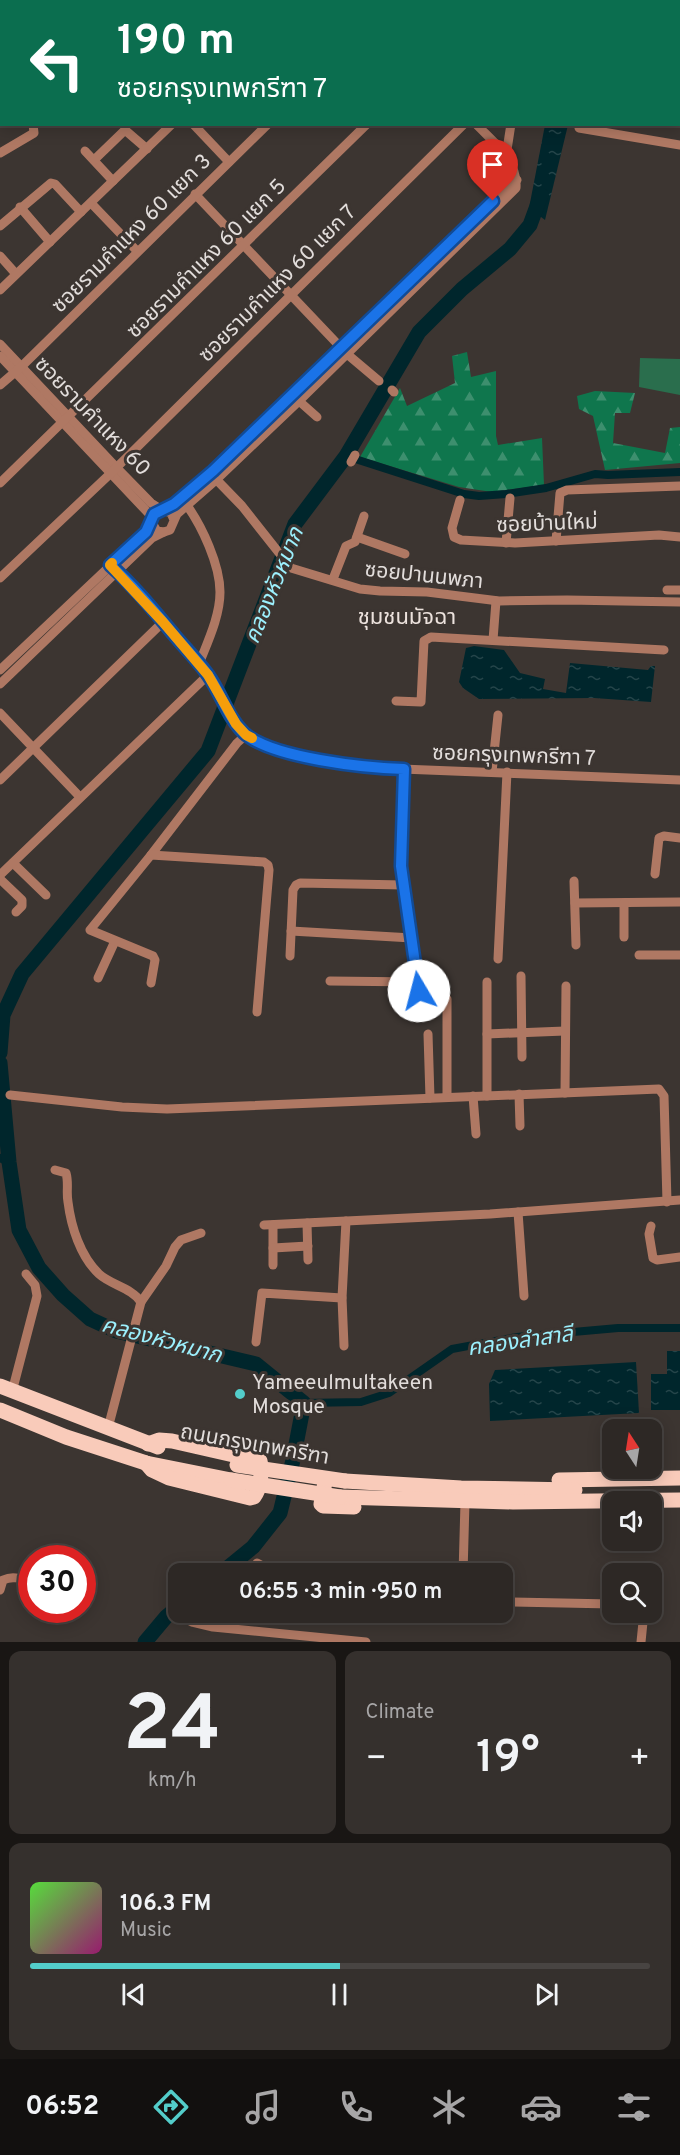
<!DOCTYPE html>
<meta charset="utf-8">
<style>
body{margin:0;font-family:Overpass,"Noto Sans Thai",sans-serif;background:#35302d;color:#f1f3f6;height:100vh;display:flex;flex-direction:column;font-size:22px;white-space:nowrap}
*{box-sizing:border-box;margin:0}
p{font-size:20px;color:#a7a6a7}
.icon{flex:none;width:33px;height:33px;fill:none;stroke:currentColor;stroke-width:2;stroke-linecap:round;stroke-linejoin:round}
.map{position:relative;height:1642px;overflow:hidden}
.details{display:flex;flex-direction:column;gap:9px;padding:9px;background:#191614;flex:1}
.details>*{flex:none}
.hud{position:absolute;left:0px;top:0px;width:681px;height:126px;box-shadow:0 3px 15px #0003,0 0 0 2px #484442;background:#0b6e4f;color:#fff;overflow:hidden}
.needle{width:39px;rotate:348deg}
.controls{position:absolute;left:602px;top:1419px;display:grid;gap:12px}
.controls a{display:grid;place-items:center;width:60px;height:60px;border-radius:12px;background:#2d2825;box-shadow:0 3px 15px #0003,0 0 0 2px #484442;font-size:30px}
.speed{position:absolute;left:18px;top:1545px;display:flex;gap:12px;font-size:30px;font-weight:700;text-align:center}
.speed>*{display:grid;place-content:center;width:78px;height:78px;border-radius:50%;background:#2d2825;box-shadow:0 3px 15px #0003,0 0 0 2px #484442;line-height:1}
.speed .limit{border:9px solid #d22;background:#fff;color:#111}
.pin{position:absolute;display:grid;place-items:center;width:51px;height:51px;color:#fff;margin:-62px -26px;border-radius:50% 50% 50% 0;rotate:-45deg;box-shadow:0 0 6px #0007}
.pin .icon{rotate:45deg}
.me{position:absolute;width:66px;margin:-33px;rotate:352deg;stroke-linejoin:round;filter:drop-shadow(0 0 4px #0008)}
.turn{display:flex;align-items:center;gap:21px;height:126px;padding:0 18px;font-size:27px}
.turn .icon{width:78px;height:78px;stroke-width:2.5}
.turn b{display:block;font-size:42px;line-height:51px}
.big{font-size:45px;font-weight:600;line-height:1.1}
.details .tile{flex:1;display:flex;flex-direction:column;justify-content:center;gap:9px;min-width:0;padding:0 21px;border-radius:12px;background:#35302d}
.details .dial{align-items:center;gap:0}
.dial b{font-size:78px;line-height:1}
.song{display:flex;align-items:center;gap:18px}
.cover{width:72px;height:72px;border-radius:9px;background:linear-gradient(135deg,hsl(110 70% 55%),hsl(320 70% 35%))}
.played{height:6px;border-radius:3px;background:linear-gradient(90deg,#53cdca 50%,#484442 50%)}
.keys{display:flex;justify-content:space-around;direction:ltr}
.heat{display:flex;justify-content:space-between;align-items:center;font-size:33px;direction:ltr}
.details .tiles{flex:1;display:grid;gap:9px;grid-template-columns:1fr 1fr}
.tile:last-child{grid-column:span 2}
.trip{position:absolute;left:168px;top:1563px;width:345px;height:60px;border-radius:12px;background:#2d2825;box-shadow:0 3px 15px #0003,0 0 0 2px #484442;font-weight:600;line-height:60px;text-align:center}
.menu{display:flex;height:96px;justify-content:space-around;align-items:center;background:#12100f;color:#a7a6a7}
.menu .icon{width:42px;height:42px}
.menu .current{color:#53cdca}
.menu b{font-size:27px;color:#f1f3f6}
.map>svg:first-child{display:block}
.green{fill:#2a6e4d}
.forest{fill:url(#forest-firs)}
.water{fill:url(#water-ripples)}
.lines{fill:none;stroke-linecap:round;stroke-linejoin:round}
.canal{stroke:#00262c;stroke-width:8}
.river{stroke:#00262c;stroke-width:15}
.minor{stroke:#af7863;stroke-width:9}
.primary{stroke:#f9cbba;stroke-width:15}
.primary-bridge{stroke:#f9cbba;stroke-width:15}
.route-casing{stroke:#114b97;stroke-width:15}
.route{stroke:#1a73e8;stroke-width:10}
.slow{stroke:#f59e0b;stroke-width:10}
.poi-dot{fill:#53cdca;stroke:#3c3531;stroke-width:2}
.labels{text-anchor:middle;stroke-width:6;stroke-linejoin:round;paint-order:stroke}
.street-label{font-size:21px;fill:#e2dddb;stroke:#3c3531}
.poi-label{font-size:21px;fill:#e2dddb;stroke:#3c3531;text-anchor:start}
.water-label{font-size:22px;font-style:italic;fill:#9cf0fd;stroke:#3c3531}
.neighbourhood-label{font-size:22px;fill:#ece2dd;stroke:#3c3531}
</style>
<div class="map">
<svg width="680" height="1642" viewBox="0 0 680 1642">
<defs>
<pattern id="forest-firs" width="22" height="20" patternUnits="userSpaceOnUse" patternTransform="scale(1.5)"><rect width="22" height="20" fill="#0f764d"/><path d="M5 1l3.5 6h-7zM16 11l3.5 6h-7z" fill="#3d8f6e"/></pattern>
<pattern id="water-ripples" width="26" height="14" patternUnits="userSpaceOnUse" patternTransform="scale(1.5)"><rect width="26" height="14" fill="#00262c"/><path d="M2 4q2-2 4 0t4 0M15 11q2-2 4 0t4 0" fill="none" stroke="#25454a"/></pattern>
</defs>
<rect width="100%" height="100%" fill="#3c3531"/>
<!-- green -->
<path class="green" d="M640,358l40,1v36l-41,-8z"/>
<!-- forest -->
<g class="forest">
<path d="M467,352l4,25 25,-6v65l2,9 44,-7 2,47 -52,7 -33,-5 -99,-30 40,-69 7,18 48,-23 -3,-27z"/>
<path d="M595,391l40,2 -5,20h-15l-2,30 52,10 5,-25 10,-1v36l-75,7 -12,-54 -14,-7 -2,-13z"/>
</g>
<!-- water -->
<g class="water">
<path d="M545,125h23l-23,95 -16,-12z"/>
<path d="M474,646l30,4 16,23 25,6 -2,10 23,4 4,-30 78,7 3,-4h4l-4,36 -57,-4 -115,1 -16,-11 -4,-6 7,-34z"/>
<path d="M667,1351h13v59h-29v-36h16z"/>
<path d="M636,1362l3,51 -149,8 -1,-37 6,-14z"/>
</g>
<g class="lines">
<!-- canal -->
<g class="canal">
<path d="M346,456l118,38 15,2 27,-2 40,-6 49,-14 13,1 72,-3"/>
<path d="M0,1158l9,4"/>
<path d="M304,1403l57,-1 28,-9 63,-44 65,-12 101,-9h62"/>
</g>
<!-- river -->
<g class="river">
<path d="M0,1053l3,-38 19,-41 186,-223 87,-227 51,-68 73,-124 43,-43 48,-40 20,-24 11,-30"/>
<path d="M0,1063l9,99 10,68 20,38 24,27 27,24 26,12 140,33 48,39 -11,57 -13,53 -27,34 -33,27"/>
<path d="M145,1642l21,-25 12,-10"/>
</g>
<!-- minor -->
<g class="minor">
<path d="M39,0l1,2"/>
<path d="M152,0l1,2"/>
<path d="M219,0l1,2"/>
<path d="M357,0l1,2"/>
<path d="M404,2l2,-2"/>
<path d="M597,2v-2"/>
<path d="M620,2l1,-2"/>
<path d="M0,65l2,2"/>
<path d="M0,80l2,-1"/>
<path d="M193,124l36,38"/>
<path d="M579,128l101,17"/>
<path d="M85,151l28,30"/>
<path d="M0,153l34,-20 -1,-9"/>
<path d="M506,156l5,-32"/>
<path d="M94,160l31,-30 22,19"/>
<path d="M195,194l152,160 32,27"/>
<path d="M91,203l46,48"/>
<path d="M20,207l30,35"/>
<path d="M0,226l51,-43 4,1 26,28"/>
<path d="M0,256l16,18"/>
<path d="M0,290l172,-166"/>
<path d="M0,344l116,123 35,36 11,7"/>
<path d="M0,356l152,161"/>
<path d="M0,385l21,-18 247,-243"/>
<path d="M392,390l2,2"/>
<path d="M299,401l18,16"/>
<path d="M351,462l4,-7"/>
<path d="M210,473l32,33 49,62 69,21 20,2 47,1 72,9 68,-1 113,2"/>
<path d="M0,483l367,-359"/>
<path d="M460,500l-8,28 2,9 7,3 54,3 144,-8 21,2"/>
<path d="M186,504c16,22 34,61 34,88 0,24 -12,49 -21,72"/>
<path d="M165,510l9,-6 39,-33 296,-286 8,-5"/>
<path d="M174,520l-3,-7 -9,-3 -8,4 -3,7 6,10 7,1 6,-2 7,-16 40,-35 82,-78 217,-213c2,-28 -22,-45 -40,-64"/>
<path d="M357,537l48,17"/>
<path d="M556,541l4,-48 7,-3 113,-4"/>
<path d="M506,543l4,-45"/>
<path d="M110,565l53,57 45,53 28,49 10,11 12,6 37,14 81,13 304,12"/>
<path d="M0,578l111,-105 353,-349"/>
<path d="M333,579l13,-33 9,-4 9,-26"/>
<path d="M667,590h13"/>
<path d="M493,640l3,-39"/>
<path d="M0,670l146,-138 5,-11"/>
<path d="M0,684l152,-146 12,-6"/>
<path d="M396,701l25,1 3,-61 7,-4 233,13"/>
<path d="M0,713l80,84"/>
<path d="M403,769l-2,96 18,126"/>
<path d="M492,772l6,-57"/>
<path d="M0,780l163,-158"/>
<path d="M151,855l86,-112 9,-8"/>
<path d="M13,863l33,32"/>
<path d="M655,874l4,-36 5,-2 16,2"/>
<path d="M0,875l208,-200"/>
<path d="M0,879l22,21v6l-6,6"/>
<path d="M574,881l2,64"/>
<path d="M575,903l105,-1"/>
<path d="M624,903v34"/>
<path d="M291,931l121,7"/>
<path d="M639,955h41"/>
<path d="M290,956l3,-66 3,-5 4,-2 104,2"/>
<path d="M498,959l9,-187"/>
<path d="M521,976l1,81"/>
<path d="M98,978l17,-37"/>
<path d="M330,981l88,1"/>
<path d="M151,983l4,-23 -2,-4 -63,-26 61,-75 113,7 4,3 1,5 -12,142"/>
<path d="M447,999v98"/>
<path d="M428,1034l2,64"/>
<path d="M487,1034l78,-3"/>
<path d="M565,1093l1,-107"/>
<path d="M519,1094l1,32"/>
<path d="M10,1095l112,12 45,2 492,-20 5,7 3,106"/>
<path d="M473,1096l3,38"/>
<path d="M487,1096v-114"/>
<path d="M55,1170l11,3c3,10 0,19 2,29 3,24 12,54 31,72 12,11 33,14 42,28l-33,126"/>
<path d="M518,1212l6,84"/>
<path d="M307,1223l1,37"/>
<path d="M264,1225l226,-11 190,-14"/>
<path d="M273,1225v40"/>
<path d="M651,1226l-2,8 4,24 4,2 23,-3"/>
<path d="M273,1248l35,-2"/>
<path d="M141,1302l25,-36 9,-19 6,-7 20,-7"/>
<path d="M256,1342l6,-49 80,5"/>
<path d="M344,1346l-2,-48 4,-77"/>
<path d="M13,1388l24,-92 -2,-11 -9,-11"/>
<path d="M257,1563l11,6 67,5"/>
<path d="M463,1574l2,-72"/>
<path d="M0,1590l3,-10c11,-5 18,-1 29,3"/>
<path d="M513,1602l99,2"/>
<path d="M184,1618l8,4 21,5 153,15"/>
<path d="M641,1642l3,-30"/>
</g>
<!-- primary -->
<g class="primary">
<path d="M0,1386l158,61"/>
<path d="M0,1410l66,27 80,26 85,17"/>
<path d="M146,1463l6,7 17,8 81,20 4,-1c6,-8 9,-26 6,-36l-88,-20 -13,-1 -11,4"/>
<path d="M559,1480l121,-2"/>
<path d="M345,1481l116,7 114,2"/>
<path d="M325,1482l-4,22 2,2 31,1"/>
<path d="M340,1497l173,5 167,-2"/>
</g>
<!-- primary-bridge -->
<g class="primary-bridge">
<path d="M237,1465l108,16"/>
<path d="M231,1480l109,17"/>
</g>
</g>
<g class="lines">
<!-- route casing -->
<g class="route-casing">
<path id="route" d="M419,991l-18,-125 3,-97c-38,-1 -133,-11 -160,-36 -16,-15 -23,-40 -36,-58 -10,-14 -22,-26 -33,-39 -20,-24 -41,-50 -65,-71l36,-33 8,-18 20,-10 39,-33 280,-270"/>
</g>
<!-- route -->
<use href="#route" class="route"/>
<!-- slow -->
<path class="slow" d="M112,563l-2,2 53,57 45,53 28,49 10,11 6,3"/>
</g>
<!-- markers -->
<circle class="poi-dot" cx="240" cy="1394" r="6"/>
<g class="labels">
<!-- street labels -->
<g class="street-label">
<text transform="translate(131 233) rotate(-45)" y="7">ซอยรามคำแหง 60 แยก 3</text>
<text transform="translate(206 258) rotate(-45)" y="7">ซอยรามคำแหง 60 แยก 5</text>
<text transform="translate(277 283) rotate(-45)" y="7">ซอยรามคำแหง 60 แยก 7</text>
<text transform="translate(93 416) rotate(46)" y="7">ซอยรามคำแหง 60</text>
<text transform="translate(547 523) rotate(-2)" y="7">ซอยบ้านใหม่</text>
<text transform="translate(424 575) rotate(6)" y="7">ซอยปานนพภา</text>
<text transform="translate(514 755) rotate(2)" y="7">ซอยกรุงเทพกรีฑา 7</text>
<text transform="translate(255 1444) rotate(10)" y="7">ถนนกรุงเทพกรีฑา</text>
</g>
<!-- poi labels -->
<g class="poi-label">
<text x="252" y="1389">Yameeulmultakeen<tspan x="252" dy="24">Mosque</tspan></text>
</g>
<!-- water labels -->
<g class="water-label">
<text transform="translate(273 585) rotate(-68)" y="8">คลองหัวหมาก</text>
<text transform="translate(162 1339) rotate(15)" y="8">คลองหัวหมาก</text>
<text transform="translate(520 1340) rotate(-8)" y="8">คลองลำสาลี</text>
</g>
<!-- neighbourhood labels -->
<g class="neighbourhood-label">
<text x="407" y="624">ชุมชนมัจฉา</text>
</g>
</g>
</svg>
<div class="controls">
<a><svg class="needle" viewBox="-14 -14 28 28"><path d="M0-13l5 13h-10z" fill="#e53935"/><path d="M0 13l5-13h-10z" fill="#a7a6a7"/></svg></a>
<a><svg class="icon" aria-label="sound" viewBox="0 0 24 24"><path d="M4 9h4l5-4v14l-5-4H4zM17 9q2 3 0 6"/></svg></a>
<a><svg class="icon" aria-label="search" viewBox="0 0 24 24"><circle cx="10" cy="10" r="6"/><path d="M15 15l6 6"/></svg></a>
</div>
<div class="speed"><div class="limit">30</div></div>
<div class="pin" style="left:493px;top:201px;background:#d93025"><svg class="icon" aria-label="arrive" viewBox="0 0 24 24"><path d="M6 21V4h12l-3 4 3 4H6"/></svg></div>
<svg class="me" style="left:419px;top:991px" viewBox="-20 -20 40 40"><circle r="19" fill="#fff"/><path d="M0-13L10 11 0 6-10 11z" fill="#1a73e8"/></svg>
<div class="trip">06:55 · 3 min · 950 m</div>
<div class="hud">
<div class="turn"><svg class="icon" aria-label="left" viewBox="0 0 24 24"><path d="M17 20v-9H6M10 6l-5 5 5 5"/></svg><div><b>190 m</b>ซอยกรุงเทพกรีฑา 7</div></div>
</div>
</div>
<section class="details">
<div class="tiles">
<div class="tile dial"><b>24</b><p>km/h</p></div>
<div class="tile"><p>Climate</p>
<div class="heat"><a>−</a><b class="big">19°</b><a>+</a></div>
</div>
<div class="tile">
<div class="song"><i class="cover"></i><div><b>106.3 FM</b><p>Music</p></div></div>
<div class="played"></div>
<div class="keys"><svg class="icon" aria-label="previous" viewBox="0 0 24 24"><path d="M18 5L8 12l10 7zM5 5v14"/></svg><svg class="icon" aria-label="pause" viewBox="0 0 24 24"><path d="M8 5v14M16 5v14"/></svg><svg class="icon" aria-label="next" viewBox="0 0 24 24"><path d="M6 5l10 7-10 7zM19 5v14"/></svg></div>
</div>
</div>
</section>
<nav class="menu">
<b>06:52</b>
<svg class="icon current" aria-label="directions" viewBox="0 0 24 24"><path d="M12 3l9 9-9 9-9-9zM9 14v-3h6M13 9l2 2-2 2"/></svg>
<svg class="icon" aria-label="music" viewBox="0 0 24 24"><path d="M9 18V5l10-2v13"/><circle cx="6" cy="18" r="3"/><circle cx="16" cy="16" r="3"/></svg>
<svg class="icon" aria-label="phone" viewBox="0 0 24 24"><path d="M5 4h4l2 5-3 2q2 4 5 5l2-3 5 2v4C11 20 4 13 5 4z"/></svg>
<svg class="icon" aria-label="climate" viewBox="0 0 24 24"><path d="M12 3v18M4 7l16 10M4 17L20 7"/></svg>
<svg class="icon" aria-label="car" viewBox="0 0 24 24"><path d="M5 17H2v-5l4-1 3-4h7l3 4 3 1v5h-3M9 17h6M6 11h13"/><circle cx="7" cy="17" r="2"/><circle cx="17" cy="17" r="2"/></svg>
<svg class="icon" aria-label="filters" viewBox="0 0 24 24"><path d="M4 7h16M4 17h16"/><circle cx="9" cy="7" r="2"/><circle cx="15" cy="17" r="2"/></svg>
</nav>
